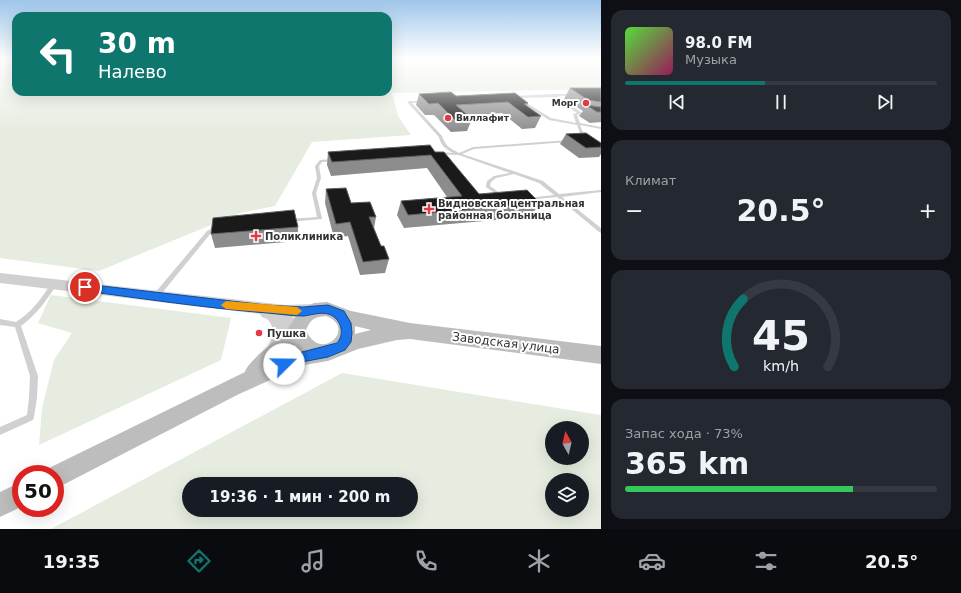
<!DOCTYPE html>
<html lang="ru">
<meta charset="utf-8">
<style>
body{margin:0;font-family:"DejaVu Sans",sans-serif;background:#242831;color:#f1f3f6;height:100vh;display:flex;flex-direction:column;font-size:15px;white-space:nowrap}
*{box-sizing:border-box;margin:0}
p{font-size:13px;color:#9ea1a6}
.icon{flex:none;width:22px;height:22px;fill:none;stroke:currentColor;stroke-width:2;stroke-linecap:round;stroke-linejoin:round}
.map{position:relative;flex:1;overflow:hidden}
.drawer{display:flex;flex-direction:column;gap:10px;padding:10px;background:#0d0f14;width:360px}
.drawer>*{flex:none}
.banner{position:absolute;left:12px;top:12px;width:380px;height:84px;border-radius:12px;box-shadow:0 4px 16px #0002;background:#0f766e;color:#fff;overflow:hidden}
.needle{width:26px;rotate:352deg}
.fabs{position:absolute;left:545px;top:421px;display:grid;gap:8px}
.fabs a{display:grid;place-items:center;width:44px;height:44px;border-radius:50%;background:#171b24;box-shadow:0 4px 16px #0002;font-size:20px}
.speed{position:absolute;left:12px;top:465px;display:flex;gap:8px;font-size:20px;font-weight:700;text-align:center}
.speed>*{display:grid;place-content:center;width:52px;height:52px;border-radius:50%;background:#171b24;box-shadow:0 4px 16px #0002;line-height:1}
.speed .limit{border:6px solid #d22;background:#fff;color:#111}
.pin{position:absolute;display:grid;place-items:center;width:34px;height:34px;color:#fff;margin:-17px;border:2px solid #fff;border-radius:50%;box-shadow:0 1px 4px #0007}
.me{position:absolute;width:44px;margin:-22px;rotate:68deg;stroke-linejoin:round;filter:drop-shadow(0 0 3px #0008)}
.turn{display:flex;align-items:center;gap:14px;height:84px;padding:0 20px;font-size:18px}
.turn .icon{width:52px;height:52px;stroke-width:2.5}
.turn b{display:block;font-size:28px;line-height:34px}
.big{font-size:30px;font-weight:700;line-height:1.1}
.drawer .card{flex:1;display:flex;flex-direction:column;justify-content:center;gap:6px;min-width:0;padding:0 14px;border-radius:12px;background:#242831}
.drawer .dial{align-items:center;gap:0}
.dial svg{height:104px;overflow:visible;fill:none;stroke:#363941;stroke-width:7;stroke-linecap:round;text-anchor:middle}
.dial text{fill:#f1f3f6;stroke:none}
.song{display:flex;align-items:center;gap:12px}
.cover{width:48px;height:48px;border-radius:6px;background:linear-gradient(135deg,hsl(110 70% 55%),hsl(330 70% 35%))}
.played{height:4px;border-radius:2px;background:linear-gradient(90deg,#0f766e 45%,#363941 45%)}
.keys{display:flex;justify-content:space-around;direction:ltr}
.heat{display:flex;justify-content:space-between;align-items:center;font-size:22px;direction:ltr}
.charge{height:6px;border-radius:3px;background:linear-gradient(90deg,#34c759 73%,#363941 0)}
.trip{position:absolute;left:182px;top:477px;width:236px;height:40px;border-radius:20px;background:#171b24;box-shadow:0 4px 16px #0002;font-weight:700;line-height:40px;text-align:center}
.dock{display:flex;height:64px;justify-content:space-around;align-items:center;background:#090b0e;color:#9ea1a6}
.dock .icon{width:28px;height:28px}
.dock .active{color:#0f766e}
.dock b{font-size:18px;color:#f1f3f6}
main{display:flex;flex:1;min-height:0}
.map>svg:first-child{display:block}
.green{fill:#e6ecdf;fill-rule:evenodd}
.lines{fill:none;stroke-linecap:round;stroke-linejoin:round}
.service{fill:#d0d0d0;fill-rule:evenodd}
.tertiary{fill:#d0d0d0;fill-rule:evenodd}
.secondary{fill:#bdbdbd;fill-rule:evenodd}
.wall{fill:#8c8c8c}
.building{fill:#1a1a1a;stroke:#5f5f5f}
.route{fill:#1a73e8;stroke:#114b97}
.slow{fill:#f59e0b}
.poi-dot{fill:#e63946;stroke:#fff;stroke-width:1.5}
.labels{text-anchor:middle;stroke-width:4;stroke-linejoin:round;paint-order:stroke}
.far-poi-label{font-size:9px;font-weight:bold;fill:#333;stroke:#fff;text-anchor:end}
.poi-label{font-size:10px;font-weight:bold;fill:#333;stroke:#fff;text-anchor:start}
.near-street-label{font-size:12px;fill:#333;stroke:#fff}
</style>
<main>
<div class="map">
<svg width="601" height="529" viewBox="0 0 601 529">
<rect width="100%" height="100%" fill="#fff"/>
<!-- green -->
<g class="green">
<path d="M0,58h16v34h372v-34h213v31l-209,4 6,23 13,19 -99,7 -37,64 -35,7 -141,58 -99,-13z"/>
<path d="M51,295l180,23 -10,42 -182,85 3,-37 12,-48 18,-27 -34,-10z"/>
<path d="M342,373l259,42v114h-550zM552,428h30v30h-30zM552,480h30v30h-30zM189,484h222v26h-222z"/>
</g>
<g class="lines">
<!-- service -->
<g class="service">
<path d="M554,94h20v1l-1,1h-15l23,16v2l-4,1 3,8 21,4v2l-21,-4 6,15 -3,1 -6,-16 -28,-5 -30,-19 3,-1 29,18 25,5 -3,-9 4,-1 -23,-16 -40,1 -2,-1 2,-1z"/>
<path d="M408,101h16v2h-12l30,33c4,11 8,12 17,17l14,-6 96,-7 1,1 -2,1 -94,7 -12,5 81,27 16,13 42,-4v2l-39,5 39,31v5l-2,-1 -42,-35 -31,3v-1l2,-1 26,-3 -15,-12 -25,-9 -18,4 -5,4 -1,4 14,10v1h-4l-14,-10v-1l1,-5 7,-5 16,-3 -51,-18 -21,-1v-2h1l14,1c-7,-4 -12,-7 -14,-16l-31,-34z"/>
<path d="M334,159l2,1 -1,1 -13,1 -3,4 2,12 -5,15 6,25v1l-34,3v-1l2,-2 27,-2 -5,-24 5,-15 -2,-12 5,-6z"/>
<path d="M218,225l2,1v2l-9,5 -53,65h-4l-1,-2 1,-2 53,-63z"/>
<path d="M52,282h4l1,2c-10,16 -21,31 -36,42l17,50 -1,22 -3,19 -1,3 -33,15v-8l27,-12 2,-17 1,-22 -15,-49 -15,-2v-6l16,3c16,-10 26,-24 36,-40z"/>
</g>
<!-- tertiary -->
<path class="tertiary" d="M0,273l285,32 29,-1 5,2 2,4 -2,4 -27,3 10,4 3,5 -3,5 -5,2 -10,-4c2,10 -3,18 -7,27l-6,2 -6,-2 -2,-5c4,-9 11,-22 2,-31 -3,-3 -6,-1 -8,-6l-260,-31z"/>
<!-- secondary -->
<g class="secondary">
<path d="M327,302l24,9 59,12 191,23v18l-191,-25 -13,1 -39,9 -30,12 -24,4 -65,29 -184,95v-15h-11l3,-5 198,-97c2,-11 37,-35 46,-48 3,-4 5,-9 7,-14l16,-7zM326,316c32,12 -6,48 -20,14 5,-11 8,-13 20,-14zM355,326l16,4 -16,4zM295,345l3,5 -13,5z"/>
<path d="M21,482v25l-21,10v-25z"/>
</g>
</g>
<!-- wall -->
<g class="wall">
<path d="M570,88h31v34l-11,1 -11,-7 4,-5 -19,-12z"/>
<path d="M419,94l37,2 72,7 -1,3 14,10 -6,12 -13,1 -20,-16 -34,3 4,3 -5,12 -16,1 -17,-17h-9l-9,-10z"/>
<path d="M566,134l35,9v11l-2,3 -20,1 -19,-14z"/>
<path d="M328,152h107l44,42 61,9 -10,14 -126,11 -7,-13 4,-14 46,-4 -20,-29 -96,8 -4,-11z"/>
<path d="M326,189l50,28 -2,11 7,18 8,13 -4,14 -25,2 -12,-39 -14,2 -9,-35z"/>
<path d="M298,227v14l-83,7 -4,-14z"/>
</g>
<!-- building -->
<g class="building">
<path d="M570,88h31v14l-13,-2z"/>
<path d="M451,92l5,4 59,-3 13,10 -4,1 17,12 -13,1 -20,-15 -52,3 16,14 -17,1 -17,-17 -9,1 -10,-10z"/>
<path d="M586,105l15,2v5h-4z"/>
<path d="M586,133l15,10v4l-15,1 -20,-14z"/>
<path d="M430,145l5,7h9l35,42 48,-4 13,13 -132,12 -7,-14 61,-5 -31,-41 -99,7 -4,-10z"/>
<path d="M346,188l5,15 19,-1 6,15h-7l12,29h3l5,13 -26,3 -13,-40 -14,2 -10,-35z"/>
<path d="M294,210l4,17 -87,7 2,-16z"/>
</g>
<!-- sky -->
<linearGradient id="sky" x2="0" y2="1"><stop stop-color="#9ec6ea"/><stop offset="0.44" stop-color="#fff"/><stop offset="1" stop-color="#fff" stop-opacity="0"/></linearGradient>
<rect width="601" height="132" fill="url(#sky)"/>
<!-- route -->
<path class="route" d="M85,284l181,21 37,2 25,-2 16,6 7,12 1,10 -1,9 -6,8 -17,7 -26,5 -18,8 -4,-2 -2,-4 2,-3 22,-9 35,-9c9,-10 3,-26 -9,-29 -7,-2 -17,1 -24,2 -12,0 -25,-2 -37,-3 -61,-5 -122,-14 -182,-22l-5,-4z"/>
<!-- slow -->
<path class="slow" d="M226,301l71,6 5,4 -5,4 -71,-6 -5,-4z"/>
<!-- markers -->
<g class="poi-dot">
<circle cx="586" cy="103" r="4"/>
<circle cx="448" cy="118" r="4"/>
<path d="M427 203h4v4h4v4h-4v4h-4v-4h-4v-4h4z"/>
<path d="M254 230h4v4h4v4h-4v4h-4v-4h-4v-4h4z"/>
<circle cx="259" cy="333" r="4"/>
</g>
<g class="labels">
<!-- far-poi labels -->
<g class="far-poi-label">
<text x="578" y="106">Морг</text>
<text x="456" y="121" text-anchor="start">Виллафит</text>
</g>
<!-- poi labels -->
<g class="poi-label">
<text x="438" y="207">Видновская центральная<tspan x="438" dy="12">районная больница</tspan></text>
<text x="265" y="240">Поликлиника</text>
<text x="267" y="337">Пушка</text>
</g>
<!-- near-street labels -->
<g class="near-street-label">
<text transform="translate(506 343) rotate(7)" y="4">Заводская улица</text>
</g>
</g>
</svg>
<div class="fabs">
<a><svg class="needle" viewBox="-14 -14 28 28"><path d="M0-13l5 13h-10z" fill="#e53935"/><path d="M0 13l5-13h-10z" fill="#9ea1a6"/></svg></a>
<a><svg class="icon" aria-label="layers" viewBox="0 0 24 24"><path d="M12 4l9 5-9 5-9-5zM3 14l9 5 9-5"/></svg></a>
</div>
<div class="speed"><div class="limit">50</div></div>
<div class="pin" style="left:85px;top:287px;background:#d93025"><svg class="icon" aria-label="arrive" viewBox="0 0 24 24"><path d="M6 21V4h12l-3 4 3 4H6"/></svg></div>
<svg class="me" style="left:284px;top:364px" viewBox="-20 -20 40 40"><circle r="19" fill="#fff"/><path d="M0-13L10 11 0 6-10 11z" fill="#1a73e8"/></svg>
<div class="trip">19:36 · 1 мин · 200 m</div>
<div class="banner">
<div class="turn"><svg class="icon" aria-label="left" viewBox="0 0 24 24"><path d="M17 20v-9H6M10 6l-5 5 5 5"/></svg><div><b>30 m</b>Налево</div></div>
</div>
</div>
<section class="drawer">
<div class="card">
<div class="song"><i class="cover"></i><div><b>98.0 FM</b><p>Музыка</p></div></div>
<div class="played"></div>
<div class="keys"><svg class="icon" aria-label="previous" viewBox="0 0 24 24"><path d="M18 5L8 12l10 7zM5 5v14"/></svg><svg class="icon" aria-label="pause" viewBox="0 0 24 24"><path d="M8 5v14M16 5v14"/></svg><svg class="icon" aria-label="next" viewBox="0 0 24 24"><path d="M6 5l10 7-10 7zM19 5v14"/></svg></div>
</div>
<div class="card"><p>Климат</p>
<div class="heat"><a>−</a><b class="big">20.5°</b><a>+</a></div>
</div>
<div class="card dial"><svg viewBox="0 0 100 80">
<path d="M14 69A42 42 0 1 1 86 69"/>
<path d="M14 69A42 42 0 0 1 21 17" stroke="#0f766e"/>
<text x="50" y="56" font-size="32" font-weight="700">45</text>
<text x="50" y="72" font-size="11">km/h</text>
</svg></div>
<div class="card"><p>Запас хода · 73%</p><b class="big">365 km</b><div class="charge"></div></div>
</section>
</main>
<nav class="dock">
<b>19:35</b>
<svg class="icon active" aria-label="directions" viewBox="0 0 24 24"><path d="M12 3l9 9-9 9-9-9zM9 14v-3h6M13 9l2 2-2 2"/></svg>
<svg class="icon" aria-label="music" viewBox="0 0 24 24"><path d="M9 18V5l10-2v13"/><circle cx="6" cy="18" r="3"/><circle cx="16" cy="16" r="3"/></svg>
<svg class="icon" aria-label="phone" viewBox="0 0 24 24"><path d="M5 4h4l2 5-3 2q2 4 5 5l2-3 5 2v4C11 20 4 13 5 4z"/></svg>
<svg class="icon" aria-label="climate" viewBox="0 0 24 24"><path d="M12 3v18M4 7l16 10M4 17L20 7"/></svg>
<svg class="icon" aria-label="car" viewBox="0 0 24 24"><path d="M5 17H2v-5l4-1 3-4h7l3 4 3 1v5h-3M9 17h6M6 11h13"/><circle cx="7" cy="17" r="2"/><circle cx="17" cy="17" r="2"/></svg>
<svg class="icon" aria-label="filters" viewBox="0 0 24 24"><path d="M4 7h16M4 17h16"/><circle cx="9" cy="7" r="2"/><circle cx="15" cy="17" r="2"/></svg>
<b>20.5°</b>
</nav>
